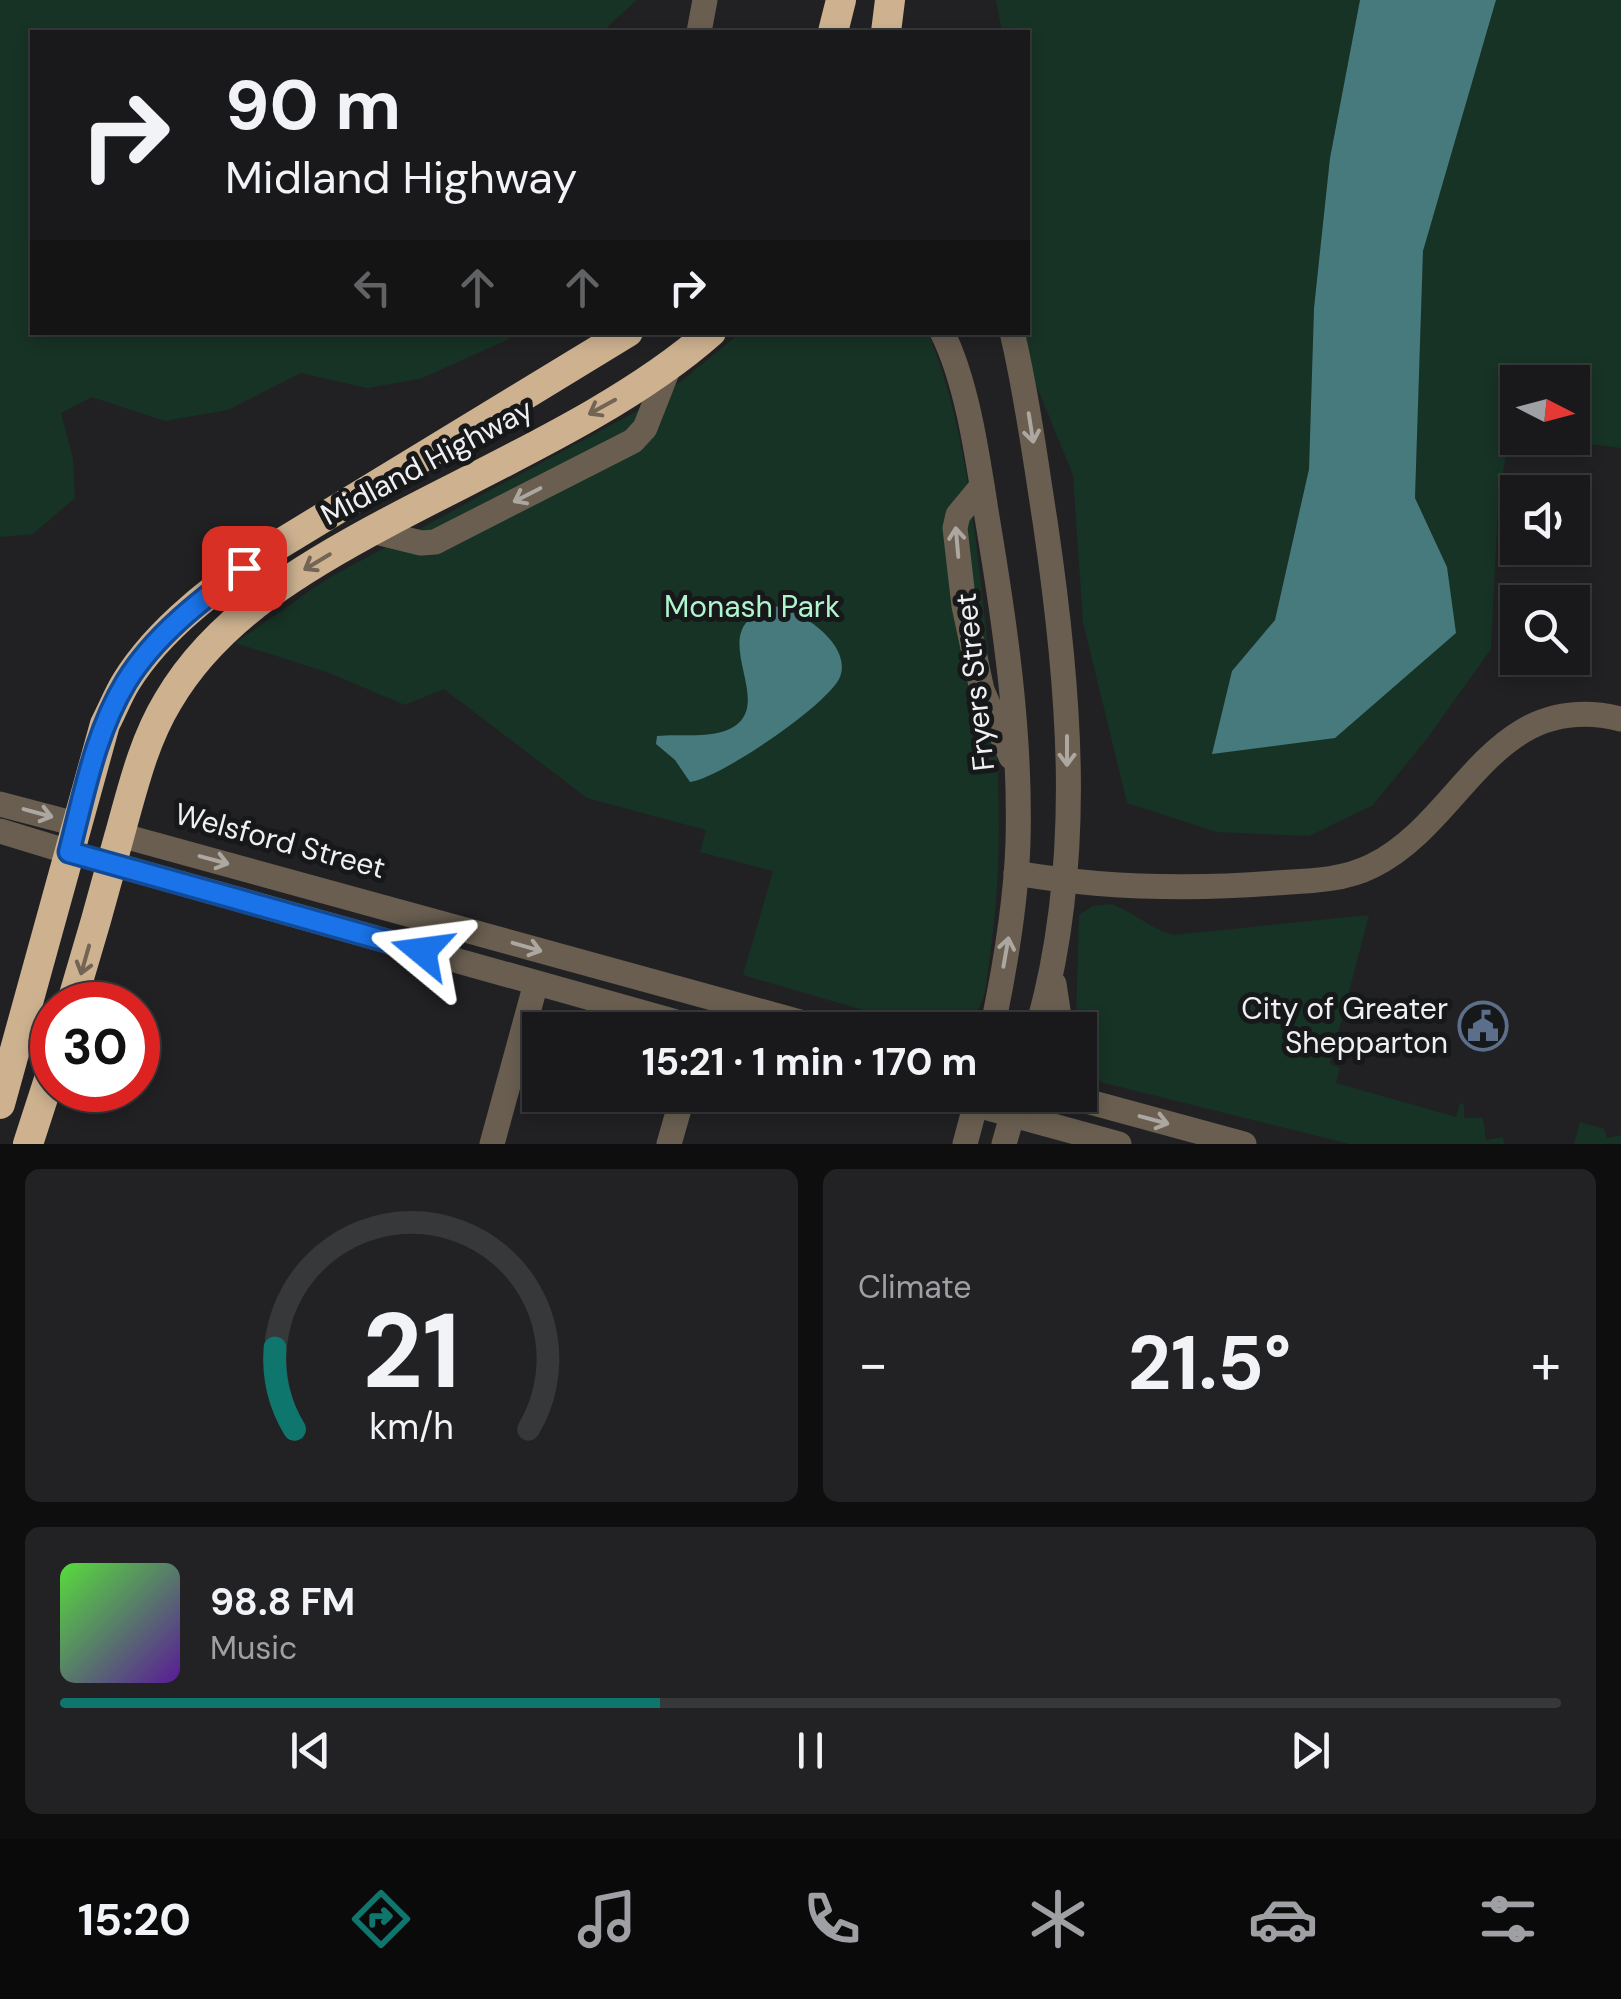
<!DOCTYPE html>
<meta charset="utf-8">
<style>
body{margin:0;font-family:"DM Sans",sans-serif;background:#222224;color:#f1f3f6;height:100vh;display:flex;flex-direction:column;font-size:38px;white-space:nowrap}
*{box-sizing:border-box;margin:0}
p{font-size:32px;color:#9fa0a3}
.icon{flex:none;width:55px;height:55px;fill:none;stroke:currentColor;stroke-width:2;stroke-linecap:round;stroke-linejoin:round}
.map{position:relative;height:1144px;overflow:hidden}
.panel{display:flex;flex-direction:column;gap:25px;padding:25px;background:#0e0e0f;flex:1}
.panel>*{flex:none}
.banner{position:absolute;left:30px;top:30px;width:1000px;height:305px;border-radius:0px;box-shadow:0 5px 15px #0003,0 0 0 2px #37383a;background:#19191b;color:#f1f3f6;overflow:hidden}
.needle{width:65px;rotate:96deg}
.tools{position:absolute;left:1500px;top:365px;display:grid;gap:20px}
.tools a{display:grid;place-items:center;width:90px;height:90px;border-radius:0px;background:#19191b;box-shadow:0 5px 15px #0003,0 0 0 2px #37383a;font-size:50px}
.speed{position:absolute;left:30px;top:982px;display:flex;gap:20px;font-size:50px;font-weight:700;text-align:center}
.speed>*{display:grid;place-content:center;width:130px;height:130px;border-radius:50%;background:#19191b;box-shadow:0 5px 15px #0003,0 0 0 2px #37383a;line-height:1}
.speed .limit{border:15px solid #d22;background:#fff;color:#111}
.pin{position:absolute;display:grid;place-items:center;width:85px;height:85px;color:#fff;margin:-42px;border-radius:20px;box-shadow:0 5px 15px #0006}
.me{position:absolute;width:110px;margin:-55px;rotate:286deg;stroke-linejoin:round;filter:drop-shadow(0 0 8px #0008)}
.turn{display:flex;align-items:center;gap:35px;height:210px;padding:0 30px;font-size:45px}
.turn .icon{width:130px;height:130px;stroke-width:2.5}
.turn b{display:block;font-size:70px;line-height:85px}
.lanes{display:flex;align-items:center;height:95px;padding:0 30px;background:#0003;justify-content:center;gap:50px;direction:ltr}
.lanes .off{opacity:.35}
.big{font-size:75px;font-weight:700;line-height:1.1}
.panel .widget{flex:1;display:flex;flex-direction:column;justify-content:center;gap:15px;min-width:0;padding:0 35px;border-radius:15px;background:#222224}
.panel .dial{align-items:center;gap:0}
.dial svg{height:260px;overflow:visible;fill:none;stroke:#37383a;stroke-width:7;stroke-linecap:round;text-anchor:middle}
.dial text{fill:#f1f3f6;stroke:none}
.song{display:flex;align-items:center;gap:30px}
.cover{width:120px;height:120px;border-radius:15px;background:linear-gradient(135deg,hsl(110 70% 55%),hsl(270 70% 35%))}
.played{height:10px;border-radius:5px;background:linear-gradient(90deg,#0f766e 40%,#37383a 40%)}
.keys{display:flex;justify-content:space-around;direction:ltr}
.heat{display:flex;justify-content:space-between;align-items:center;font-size:55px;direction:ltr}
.panel .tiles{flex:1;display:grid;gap:25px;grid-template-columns:1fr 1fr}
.widget:last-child{grid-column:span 2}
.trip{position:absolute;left:522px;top:1012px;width:575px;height:100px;border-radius:0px;background:#19191b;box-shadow:0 5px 15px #0003,0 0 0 2px #37383a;font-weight:700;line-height:100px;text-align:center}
.dock{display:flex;height:160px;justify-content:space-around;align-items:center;background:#0a0a0b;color:#9fa0a3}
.dock .icon{width:70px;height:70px}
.dock .active{color:#0f766e}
.dock b{font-size:45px;color:#f1f3f6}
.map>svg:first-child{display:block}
.green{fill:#173325}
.water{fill:#467a7d}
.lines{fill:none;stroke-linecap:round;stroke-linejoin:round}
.minor{stroke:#695e50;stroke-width:25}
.highway{stroke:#ceb290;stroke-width:30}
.oneway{stroke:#726555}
.oneway2{stroke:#aca7a1}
.route-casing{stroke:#114b97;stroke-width:25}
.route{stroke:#1a73e8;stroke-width:18}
.labels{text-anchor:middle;stroke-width:10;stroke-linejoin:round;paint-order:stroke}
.street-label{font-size:30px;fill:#f0f0f2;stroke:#17181a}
.park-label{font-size:30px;fill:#b1f5cf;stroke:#17181a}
.poi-label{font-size:30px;fill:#f0f0f2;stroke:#17181a;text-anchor:end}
</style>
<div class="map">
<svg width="1621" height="1144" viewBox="0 0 1621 1144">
<rect width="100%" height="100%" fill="#212124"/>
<!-- green -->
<g class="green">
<path d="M0,0h637l-28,25 -4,7h-573v300l490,1 -102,46 -53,9 -66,-15 -73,37 -63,11 -73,-24 -31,16 12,46 2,39 -42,36 -33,3z"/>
<path d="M996,0h364l-30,158 -16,150 -5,161 -34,151 -43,51 215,-104 -32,-69 8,-247 73,-251h125v448l-75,-10h26v-56h-54l-1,51h-8l-11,73 -7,143 -62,87 -56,69 -64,31 -92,-4 -90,-29 -44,-181 -10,-147 -58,-142 13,-1v-300h-26z"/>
<path d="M740,333h188c33,79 43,166 53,251 14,124 27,247 9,371 -3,16 -3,45 -14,58 -28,31 -79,16 -114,7l1,-10 -120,-35 30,-104 -73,-19 6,-22 -119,-32 -143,-109 -39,16 -78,-33 -92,-29 92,-64 310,-168 46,-31z"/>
<path d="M1112,904c23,9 37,24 61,31l196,-20 -39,149 10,4 -4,15 120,34 4,-14 4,2v13h19l3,22 17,-3 1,7h-154l-250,-62 -24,-61 3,-106 14,-9z"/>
<path d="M1580,1122l24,7 3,9 14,-3v9h-47z"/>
</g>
<!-- water -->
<g class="water">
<path d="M1360,0h136l-73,251 -8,247 32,69 9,66 -121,105 -123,16 20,-83 43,-51 34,-151 5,-161 16,-150z"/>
<path d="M780,606c24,8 72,39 60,71 -11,27 -121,102 -150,105l-15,-22 -19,-16 1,-8c23,-3 57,4 78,-10 42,-29 -40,-104 45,-120z"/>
</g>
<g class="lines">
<!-- minor -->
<g class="minor">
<path d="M699,32l6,-32"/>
<path d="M942,332c26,52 36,128 45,185 18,107 34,216 31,325 -2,63 -13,126 -26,188"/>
<path d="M1012,332c15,63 23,126 33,189 25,169 40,342 -8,509"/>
<path d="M982,486l-24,29 -3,13 9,78 18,84 29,67"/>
<path d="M372,531l49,12 14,-1 198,-101 12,-13 24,-61"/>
<path d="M0,804l76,20"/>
<path d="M0,831l69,21"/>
<path d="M120,835l709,195"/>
<path d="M112,864l593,166"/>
<path d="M1016,873c87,15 171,17 259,10 32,-2 67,-2 97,-17 91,-44 120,-179 249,-147"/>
<path d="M1054,984l7,46"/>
<path d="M940,1095l179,49"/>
<path d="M1064,1095l180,49"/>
<path d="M492,1144l44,-161"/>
<path d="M669,1144l14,-49"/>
<path d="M965,1144l13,-49"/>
<path d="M1004,1144l14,-49"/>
</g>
<!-- highway -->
<g class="highway">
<path d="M833,32l8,-32"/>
<path d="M886,32l4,-32"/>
<path d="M71,1005c17,-56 33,-112 48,-168 13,-46 24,-95 49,-136 49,-84 139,-136 222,-180 103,-55 234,-112 321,-189"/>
<path d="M0,1104l105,-380c7,-13 13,-29 21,-42 34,-55 92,-97 144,-132l358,-218"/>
<path d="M28,1144l24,-74"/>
</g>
</g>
<!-- one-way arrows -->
<defs><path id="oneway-shaft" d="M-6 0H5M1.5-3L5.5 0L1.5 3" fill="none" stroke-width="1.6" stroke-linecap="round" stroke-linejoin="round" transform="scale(2.5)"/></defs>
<g class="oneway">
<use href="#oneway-shaft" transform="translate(602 407) rotate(151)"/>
<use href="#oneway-shaft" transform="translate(317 562) rotate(149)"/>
<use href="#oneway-shaft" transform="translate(85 960) rotate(106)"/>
</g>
<g class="oneway2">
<use href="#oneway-shaft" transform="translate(1031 428) rotate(81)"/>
<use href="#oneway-shaft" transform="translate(527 495) rotate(153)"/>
<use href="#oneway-shaft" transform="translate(957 542) rotate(-95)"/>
<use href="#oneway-shaft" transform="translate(1067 751) rotate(90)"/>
<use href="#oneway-shaft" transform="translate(38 813) rotate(15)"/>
<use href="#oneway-shaft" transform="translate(214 860) rotate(15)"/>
<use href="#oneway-shaft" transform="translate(527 947) rotate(16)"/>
<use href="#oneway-shaft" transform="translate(1006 952) rotate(-80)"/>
<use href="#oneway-shaft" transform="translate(1154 1120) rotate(15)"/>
</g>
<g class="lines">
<!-- route casing -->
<g class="route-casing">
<path id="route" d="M244,568c-43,32 -90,68 -118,114 -31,51 -42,113 -57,170l353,99"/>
</g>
<!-- route -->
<use href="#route" class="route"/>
</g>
<!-- icons -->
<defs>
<g id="civic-ring" transform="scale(2.5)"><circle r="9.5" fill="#17181a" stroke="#5c6f8a" stroke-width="1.5"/><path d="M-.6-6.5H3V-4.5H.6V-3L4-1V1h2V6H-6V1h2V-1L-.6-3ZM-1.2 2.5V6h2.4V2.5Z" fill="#5c6f8a"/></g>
</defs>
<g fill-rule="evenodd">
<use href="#civic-ring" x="1483" y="1026"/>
</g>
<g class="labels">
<!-- street labels -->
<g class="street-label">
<text transform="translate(427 462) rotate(-28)" y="10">Midland Highway</text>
<text transform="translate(975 682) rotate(-96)" y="10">Fryers Street</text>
<text transform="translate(280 841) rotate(15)" y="10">Welsford Street</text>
</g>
<!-- park labels -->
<g class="park-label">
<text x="752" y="617">Monash Park</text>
</g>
<!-- poi labels -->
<g class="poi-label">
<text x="1448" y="1019">City of Greater<tspan x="1448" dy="34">Shepparton</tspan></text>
</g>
</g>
</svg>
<div class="tools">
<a><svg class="needle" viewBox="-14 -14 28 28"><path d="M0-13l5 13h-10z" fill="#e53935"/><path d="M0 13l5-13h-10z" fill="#9fa0a3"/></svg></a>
<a><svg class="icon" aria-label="sound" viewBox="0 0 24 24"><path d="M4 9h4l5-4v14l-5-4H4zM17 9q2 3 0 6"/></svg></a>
<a><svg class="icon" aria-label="search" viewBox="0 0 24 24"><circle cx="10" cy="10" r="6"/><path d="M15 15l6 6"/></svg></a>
</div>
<div class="speed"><div class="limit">30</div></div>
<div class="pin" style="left:244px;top:568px;background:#d93025"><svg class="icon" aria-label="arrive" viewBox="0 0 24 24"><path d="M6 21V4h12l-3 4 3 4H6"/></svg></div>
<svg class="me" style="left:422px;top:951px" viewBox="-20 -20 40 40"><path d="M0-17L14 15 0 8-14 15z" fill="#1a73e8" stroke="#fff" stroke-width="4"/></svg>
<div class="trip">15:21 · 1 min · 170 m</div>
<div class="banner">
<div class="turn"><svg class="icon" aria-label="right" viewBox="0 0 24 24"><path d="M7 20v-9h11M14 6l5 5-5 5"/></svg><div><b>90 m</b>Midland Highway</div></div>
<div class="lanes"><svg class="icon off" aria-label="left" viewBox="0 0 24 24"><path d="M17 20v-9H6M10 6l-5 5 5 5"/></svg><svg class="icon off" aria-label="ahead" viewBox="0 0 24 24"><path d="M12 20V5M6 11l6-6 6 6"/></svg><svg class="icon off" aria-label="ahead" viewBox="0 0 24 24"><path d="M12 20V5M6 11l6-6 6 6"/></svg><svg class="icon" aria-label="right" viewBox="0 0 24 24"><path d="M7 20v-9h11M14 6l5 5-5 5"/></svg></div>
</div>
</div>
<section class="panel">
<div class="tiles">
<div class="widget dial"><svg viewBox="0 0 100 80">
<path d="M14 69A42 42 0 1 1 86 69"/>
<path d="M14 69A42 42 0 0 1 8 44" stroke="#0f766e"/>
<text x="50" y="56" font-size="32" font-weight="700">21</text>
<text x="50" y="72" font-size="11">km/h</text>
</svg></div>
<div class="widget"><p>Climate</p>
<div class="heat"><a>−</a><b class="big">21.5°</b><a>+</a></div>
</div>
<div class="widget">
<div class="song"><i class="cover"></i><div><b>98.8 FM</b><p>Music</p></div></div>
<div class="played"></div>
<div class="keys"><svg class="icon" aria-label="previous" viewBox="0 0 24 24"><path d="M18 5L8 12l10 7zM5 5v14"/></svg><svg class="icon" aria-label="pause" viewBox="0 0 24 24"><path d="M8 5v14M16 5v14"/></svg><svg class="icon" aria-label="next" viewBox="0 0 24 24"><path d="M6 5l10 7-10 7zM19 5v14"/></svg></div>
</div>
</div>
</section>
<nav class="dock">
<b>15:20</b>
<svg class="icon active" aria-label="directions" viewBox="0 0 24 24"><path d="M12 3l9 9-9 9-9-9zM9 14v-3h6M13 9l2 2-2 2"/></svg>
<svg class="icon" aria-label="music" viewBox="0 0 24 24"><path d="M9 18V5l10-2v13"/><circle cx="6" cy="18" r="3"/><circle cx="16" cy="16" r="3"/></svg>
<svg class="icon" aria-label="phone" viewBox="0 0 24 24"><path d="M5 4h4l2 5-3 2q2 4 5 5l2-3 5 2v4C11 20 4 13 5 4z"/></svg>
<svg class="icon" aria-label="climate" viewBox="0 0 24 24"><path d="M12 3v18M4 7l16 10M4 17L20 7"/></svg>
<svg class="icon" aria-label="car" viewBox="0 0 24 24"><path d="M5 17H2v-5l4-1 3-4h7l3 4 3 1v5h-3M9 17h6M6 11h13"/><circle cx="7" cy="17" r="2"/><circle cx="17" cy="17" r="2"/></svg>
<svg class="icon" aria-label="filters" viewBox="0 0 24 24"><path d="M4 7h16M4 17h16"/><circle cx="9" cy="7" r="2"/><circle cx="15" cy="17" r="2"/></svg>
</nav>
